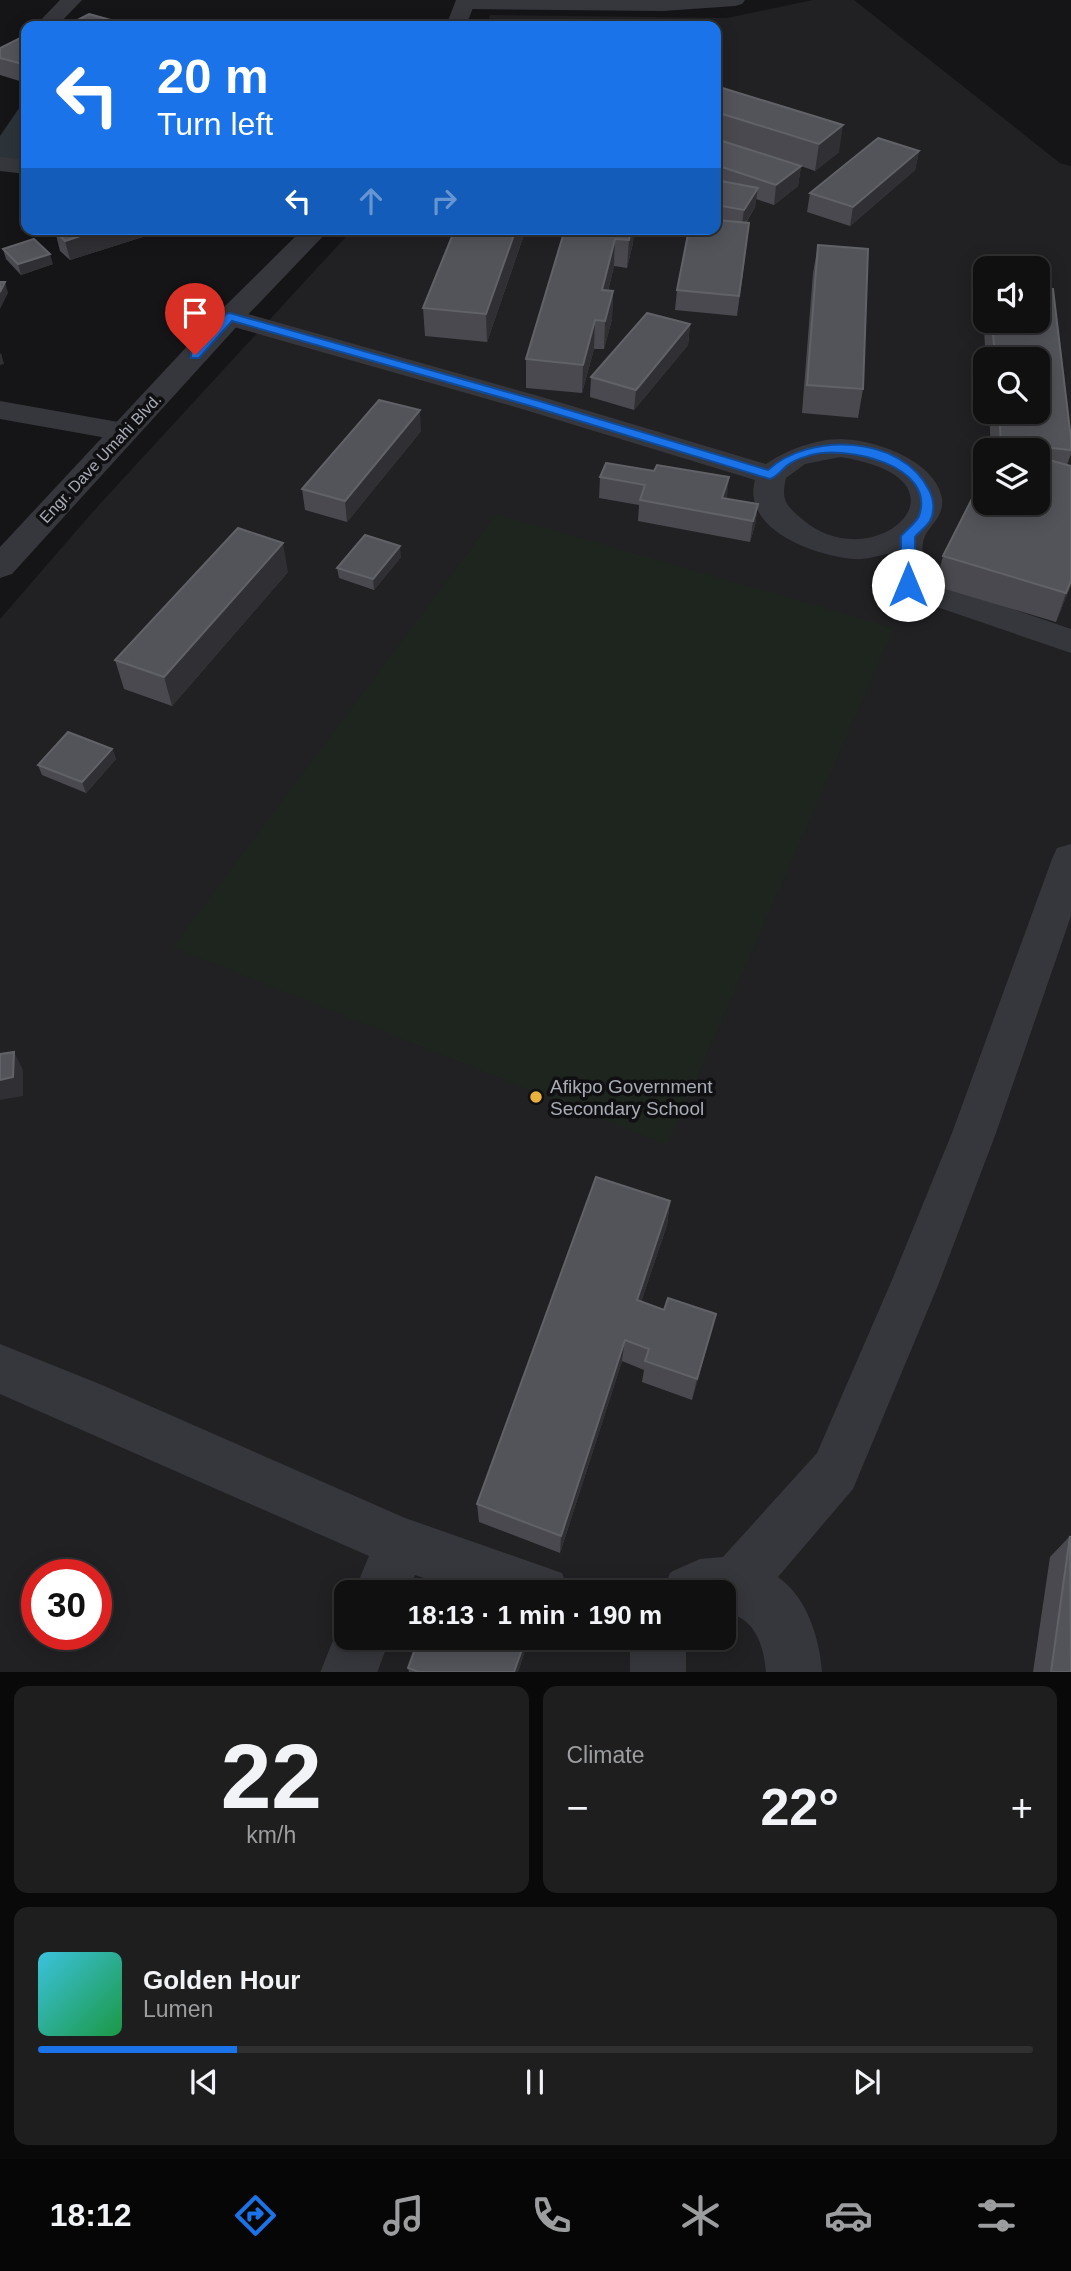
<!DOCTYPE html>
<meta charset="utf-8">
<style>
body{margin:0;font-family:Arial,sans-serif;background:#1e1e1f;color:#f1f3f6;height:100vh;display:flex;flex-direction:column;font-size:26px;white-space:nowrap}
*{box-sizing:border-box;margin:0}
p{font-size:23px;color:#9c9d9f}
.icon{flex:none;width:38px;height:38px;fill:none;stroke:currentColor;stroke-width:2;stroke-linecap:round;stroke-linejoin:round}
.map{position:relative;height:1672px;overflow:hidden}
.panel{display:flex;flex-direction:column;gap:14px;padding:14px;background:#090909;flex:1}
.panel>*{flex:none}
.guide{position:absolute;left:21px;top:21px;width:700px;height:214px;border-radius:14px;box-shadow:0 4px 18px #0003,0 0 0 2px #303031;background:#1a73e8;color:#fff;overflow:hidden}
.tools{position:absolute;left:973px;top:256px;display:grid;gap:14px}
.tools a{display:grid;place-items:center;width:77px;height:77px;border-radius:14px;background:#101011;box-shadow:0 4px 18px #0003,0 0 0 2px #303031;font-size:35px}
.speed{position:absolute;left:21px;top:1559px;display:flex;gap:14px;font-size:35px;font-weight:700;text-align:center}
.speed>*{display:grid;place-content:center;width:91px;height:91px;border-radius:50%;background:#101011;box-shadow:0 4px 18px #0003,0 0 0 2px #303031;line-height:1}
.speed .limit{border:10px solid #d22;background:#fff;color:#111}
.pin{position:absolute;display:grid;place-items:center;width:60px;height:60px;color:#fff;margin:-72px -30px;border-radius:50% 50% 50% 0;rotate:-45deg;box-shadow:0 0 7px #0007}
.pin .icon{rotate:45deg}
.me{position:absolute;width:77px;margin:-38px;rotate:0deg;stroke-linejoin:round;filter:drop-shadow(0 0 5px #0008)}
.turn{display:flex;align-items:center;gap:24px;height:147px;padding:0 21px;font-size:32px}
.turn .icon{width:91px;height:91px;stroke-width:2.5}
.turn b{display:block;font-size:49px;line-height:60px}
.lanes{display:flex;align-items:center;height:66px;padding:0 21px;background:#0003;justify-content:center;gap:35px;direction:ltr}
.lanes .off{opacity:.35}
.big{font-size:52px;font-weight:600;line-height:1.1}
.panel .card{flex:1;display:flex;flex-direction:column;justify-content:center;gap:10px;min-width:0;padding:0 24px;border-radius:14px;background:#1e1e1f}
.panel .dial{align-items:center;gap:0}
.dial b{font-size:91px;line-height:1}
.song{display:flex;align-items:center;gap:21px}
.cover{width:84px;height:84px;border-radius:10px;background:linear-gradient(135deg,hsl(190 70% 55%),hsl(140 70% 35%))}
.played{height:7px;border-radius:4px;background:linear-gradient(90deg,#1a73e8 20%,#303031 20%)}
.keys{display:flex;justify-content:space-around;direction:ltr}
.heat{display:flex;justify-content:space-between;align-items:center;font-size:38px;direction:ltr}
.panel .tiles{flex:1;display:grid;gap:14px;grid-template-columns:1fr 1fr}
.card:last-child{grid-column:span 2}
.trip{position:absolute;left:334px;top:1580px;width:402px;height:70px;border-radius:14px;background:#101011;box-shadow:0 4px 18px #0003,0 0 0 2px #303031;font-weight:600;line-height:70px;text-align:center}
.tab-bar{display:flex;height:112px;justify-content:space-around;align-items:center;background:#060607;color:#9c9d9f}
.tab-bar .icon{width:49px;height:49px}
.tab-bar .active{color:#1a73e8}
.tab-bar b{font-size:32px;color:#f1f3f6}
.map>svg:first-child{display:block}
.built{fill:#212124;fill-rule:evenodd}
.green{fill:#1e251e}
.water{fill:#2c343a}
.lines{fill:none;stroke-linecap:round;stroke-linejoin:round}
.minor{fill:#36373c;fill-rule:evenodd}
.tertiary{fill:#36373c;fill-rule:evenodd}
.wall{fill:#49494f}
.shaded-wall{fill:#303034}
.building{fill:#53545a;stroke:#616268;stroke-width:2}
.route{fill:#1a73e8;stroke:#114b97;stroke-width:2}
.poi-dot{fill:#e8b03c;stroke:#101012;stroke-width:2.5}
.labels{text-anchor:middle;stroke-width:7;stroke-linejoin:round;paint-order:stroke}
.far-street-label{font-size:16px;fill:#a8acb6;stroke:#101012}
.poi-label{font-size:19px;fill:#a8acb6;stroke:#101012;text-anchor:start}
</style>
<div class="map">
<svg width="1071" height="1673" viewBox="0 0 1071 1673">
<rect width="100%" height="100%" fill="#151517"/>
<!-- built -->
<path class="built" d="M813,0h41l206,163 11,3v1506l-1071,1v-1054l98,-113 255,-277h363v-203h-229l3,-11 237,3zM985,268h53v52h-53zM985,359h53v52h-53zM985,450h53v52h-53zM37,1575h59v59h-59zM346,1592h378v46h-378z"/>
<!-- green -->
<path class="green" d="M497,514l397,114 -227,517 -494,-198z"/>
<!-- water -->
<path class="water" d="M26,98v64l-26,-4v-22z"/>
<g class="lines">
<!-- minor -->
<g class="minor">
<path d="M60,0h22l-25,26h-22z"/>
<path d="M457,0h288l-3,4 -7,2 -72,5 -198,-2 -7,-2 -3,-4z"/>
<path d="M0,157l26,3v14l-26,-3z"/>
<path d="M230,309l312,88 224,67c20,-14 50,-25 75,-25 34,1 94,21 101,59 2,18 -10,25 -17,38 -5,9 -1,32 -1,43l147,50v24l-175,-60 -5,-8 1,-32c-12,2 -26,7 -38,6 -38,-3 -113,-29 -99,-79l-233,-71 -302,-86 -4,-6 4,-6zM840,457c145,22 34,125 -38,62 -17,-14 -21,-20 -16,-41l19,-14z"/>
<path d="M0,401l124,22 11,3 4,6 -4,6 -11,3 -124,-22z"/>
<path d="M1071,844v72l-75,217 -57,150 -86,206 -75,88c29,20 42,62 44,96h-56c-2,-28 -11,-56 -42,-61v-20h-62l8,-19 3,-2 27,-12 23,-2 94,-104 75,-173 60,-147 100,-274 5,-11z"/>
<path d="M0,1344l102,41 303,133 157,55 8,19h-104l-51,-17 -7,17h-54l15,-36 -369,-162z"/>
<path d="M346,1616v22h44l-13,35h-57l22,-55z"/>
<rect x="630" y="1638" width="56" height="35"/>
</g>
<!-- tertiary -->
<g class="tertiary">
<path d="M456,0h20l-10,26h-20z"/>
<path d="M303,229h27l-90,94 -228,251 -12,4v-31l220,-236z"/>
</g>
</g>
<!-- wall -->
<g class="wall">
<path d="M26,35v48l-26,-8v-27z"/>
<path d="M716,86l123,66 -24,19 -14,-5 -3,20 -24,19 -18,-6 -1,8 -9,16 1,20 -10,73 -62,-6 2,-20 39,-61z"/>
<path d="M919,151l-4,19 -65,56 -43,-14 3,-19z"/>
<path d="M168,229l-98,31 -10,-9 -5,-20z"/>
<path d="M455,229h71l-39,113 -62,-6 -2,-28z"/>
<path d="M565,229h69l-1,14 -6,25 -13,-2 -6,25h5l-1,28 -8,30h-10l-12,44 -56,-5v-29z"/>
<path d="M818,245l45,144 -5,29 -56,-5 11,-140z"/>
<path d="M3,249l50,15 -32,11 -15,-16z"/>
<path d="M985,271v49h53l33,119v15l-4,11 4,120 -15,37 -121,-36 8,-30 95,-54v-52h-47l-2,-39h49v-52h-52l-5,-72z"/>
<path d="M690,324l-2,21 -54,65 -44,-13 1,-20z"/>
<path d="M421,431l-74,91 -42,-12 -3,-21z"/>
<path d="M600,477l158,27 -3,21 -5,17 -112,-21 1,-16 -40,-7z"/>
<path d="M401,557l-27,33 -35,-12 -2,-10z"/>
<path d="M288,572l-116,134 -48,-17 -9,-29z"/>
<path d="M112,749l4,10 -30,34 -44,-18 -4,-10z"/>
<path d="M670,1201l-3,24 -26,77 23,8 52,4 -24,86 -50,-18 2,-12 -22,-9 -62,192 -81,-31 -2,-18z"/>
<path d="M1070,1536l1,136h-38l17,-115z"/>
<path d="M529,1638l-11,34h-109l-1,-4z"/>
</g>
<!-- shaded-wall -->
<g class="shaded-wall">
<path d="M111,20l1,6h-12z"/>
<path d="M843,125l-4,27 -24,19 4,-27z"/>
<path d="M919,151l-4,19 -65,56 3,-19z"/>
<path d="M801,166l-3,20 -24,19 2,-20z"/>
<path d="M758,188l-3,19 -14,23 3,-20z"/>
<path d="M101,229h67l-98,31 -5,-19z"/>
<path d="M516,229h10l-39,113 -1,-28z"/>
<path d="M631,229h3l-1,14 -6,25 2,-28z"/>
<path d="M615,239l-1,27 -13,52 1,-28z"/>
<path d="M50,254l3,10 -32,11 -3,-11z"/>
<path d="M5,282l3,11 -8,16v-17z"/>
<path d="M613,291l-1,28 -8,30 1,-28z"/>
<path d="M595,320l-1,29 -12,44 1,-28z"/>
<path d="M690,324l-2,21 -54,65 2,-20z"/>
<path d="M1,353l3,11 -4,1v-11z"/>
<path d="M420,410l1,21 -74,91 -2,-21z"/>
<path d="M729,477l-2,21 -6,17 1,-17z"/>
<path d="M758,504l-3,21 -5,17 3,-21z"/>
<path d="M283,543l5,29 -116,134 -8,-29z"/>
<path d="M400,546l1,11 -27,33 -1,-11z"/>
<path d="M1071,581v4l-15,37 10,-29z"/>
<path d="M112,749l4,10 -30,34 -4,-11z"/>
<path d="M14,1052l9,18v26l-23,4v-20z"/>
<path d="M670,1201l-3,24 -33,98 3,-23z"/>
<path d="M716,1314l-6,22 -18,64 5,-21z"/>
<path d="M625,1340l-3,21 -62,192 1,-17z"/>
<path d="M526,1638h3l-11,34h-4z"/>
</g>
<!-- building -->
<g class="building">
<path d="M89,14l22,6 -11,6h-34z"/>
<path d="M26,35v30l-26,-7v-10z"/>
<path d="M716,86l127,39 -24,19 -103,-32z"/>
<path d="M878,138l41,13 -66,56 -43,-14z"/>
<path d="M716,139l85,27 -25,19 -60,-20z"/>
<path d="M716,180l42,8 -14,22 -28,-5z"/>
<path d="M716,220l33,3 -10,73 -62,-6 12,-61h27z"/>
<path d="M61,229h40l-36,12 -10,-10z"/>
<path d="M455,229h61l-30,85 -63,-6z"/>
<path d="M565,229h66l-2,11 -14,-1 -13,51 11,1 -8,30 -10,-1 -12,45 -57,-6z"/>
<path d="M34,239l16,15 -32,10 -15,-15z"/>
<path d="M818,245l50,4 -5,140 -56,-4z"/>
<path d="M988,259l30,2 1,7h-30z"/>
<path d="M1038,270h3l2,18 10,1 18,150v11l-70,-7 -2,-32h39v-52h-43l-3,-39h46z"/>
<path d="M0,282h5l-5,10z"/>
<path d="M647,313l43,11 -54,66 -45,-13z"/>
<path d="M379,400l41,10 -75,91 -43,-12z"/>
<path d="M1038,457l33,9v115l-5,12 -123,-37 42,-83v29h53z"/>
<path d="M606,463l48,8 3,-6 72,12 -7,21 36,6 -5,17 -113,-21 5,-15 -45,-8z"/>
<path d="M238,528l45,15 -119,134 -49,-17z"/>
<path d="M365,535l35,11 -27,33 -36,-11z"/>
<path d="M68,732l44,17 -30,33 -44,-17z"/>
<path d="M14,1052l-1,25 -13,3v-26z"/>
<path d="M596,1177l74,24 -33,99 27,10 4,-12 48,16 -19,65 -52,-18 4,-12 -24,-9 -64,196 -84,-32z"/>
<path d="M1070,1536l1,136h-20z"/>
<path d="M441,1580l31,12h-36z"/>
<path d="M419,1638h107l-12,34h-95l-11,-4z"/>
</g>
<!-- route -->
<path class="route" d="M230,313l306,87 232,70c41,-38 134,-35 161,20 5,9 6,22 1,31 -4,6 -11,11 -15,16v48l-7,4 -7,-4v-49c5,-6 15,-13 18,-20 18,-51 -74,-71 -108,-61 -6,2 -15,4 -20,8 -8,4 -12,13 -21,16l-243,-74 -295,-84 -33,37h-8v-5l35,-39z"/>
<!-- markers -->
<circle class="poi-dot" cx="536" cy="1097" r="7"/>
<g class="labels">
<!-- far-street labels -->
<g class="far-street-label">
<text transform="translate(100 458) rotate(-47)" y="6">Engr. Dave Umahi Blvd.</text>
</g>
<!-- poi labels -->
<g class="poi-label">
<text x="550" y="1093">Afikpo Government<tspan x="550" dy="22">Secondary School</tspan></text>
</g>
</g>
</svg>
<div class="tools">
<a><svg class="icon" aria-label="sound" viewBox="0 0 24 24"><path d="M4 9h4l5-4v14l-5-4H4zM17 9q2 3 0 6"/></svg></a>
<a><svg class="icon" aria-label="search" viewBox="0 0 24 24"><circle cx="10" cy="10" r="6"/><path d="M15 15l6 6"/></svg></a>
<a><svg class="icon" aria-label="layers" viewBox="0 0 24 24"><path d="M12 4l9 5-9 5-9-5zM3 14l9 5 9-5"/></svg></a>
</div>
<div class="speed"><div class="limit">30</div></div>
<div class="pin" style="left:195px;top:355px;background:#d93025"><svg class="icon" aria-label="arrive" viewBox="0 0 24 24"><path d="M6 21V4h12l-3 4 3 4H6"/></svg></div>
<svg class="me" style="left:908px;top:585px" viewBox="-20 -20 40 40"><circle r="19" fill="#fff"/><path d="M0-13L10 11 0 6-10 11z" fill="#1a73e8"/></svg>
<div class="trip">18:13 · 1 min · 190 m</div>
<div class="guide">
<div class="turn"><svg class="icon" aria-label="left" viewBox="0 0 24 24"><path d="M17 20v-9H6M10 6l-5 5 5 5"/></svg><div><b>20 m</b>Turn left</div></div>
<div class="lanes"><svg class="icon" aria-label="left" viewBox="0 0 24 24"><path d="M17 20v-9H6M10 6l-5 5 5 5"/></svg><svg class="icon off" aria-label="ahead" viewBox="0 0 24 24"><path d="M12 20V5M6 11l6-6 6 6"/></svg><svg class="icon off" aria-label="right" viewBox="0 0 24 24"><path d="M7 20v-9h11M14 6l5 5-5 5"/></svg></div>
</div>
</div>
<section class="panel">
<div class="tiles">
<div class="card dial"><b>22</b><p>km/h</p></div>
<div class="card"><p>Climate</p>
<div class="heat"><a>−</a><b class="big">22°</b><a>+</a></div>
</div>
<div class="card">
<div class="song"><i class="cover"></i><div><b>Golden Hour</b><p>Lumen</p></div></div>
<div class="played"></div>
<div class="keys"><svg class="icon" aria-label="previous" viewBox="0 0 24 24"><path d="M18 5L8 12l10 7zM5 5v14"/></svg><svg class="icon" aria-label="pause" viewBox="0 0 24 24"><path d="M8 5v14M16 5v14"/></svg><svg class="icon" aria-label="next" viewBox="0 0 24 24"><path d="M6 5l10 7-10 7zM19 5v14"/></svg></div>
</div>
</div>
</section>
<nav class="tab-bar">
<b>18:12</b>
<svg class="icon active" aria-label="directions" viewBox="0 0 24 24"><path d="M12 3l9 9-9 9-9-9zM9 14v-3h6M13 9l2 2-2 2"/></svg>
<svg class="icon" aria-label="music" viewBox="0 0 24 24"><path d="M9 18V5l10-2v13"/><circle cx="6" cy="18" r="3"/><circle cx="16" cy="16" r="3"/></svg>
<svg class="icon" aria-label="phone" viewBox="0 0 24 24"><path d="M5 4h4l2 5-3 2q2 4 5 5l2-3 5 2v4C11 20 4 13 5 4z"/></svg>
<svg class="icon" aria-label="climate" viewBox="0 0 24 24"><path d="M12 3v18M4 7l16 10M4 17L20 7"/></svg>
<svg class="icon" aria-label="car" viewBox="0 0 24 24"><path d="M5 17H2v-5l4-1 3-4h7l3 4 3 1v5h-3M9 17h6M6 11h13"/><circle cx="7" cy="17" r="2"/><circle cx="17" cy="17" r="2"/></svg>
<svg class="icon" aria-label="filters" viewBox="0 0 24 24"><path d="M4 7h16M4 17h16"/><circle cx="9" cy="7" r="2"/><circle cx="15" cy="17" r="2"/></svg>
</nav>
